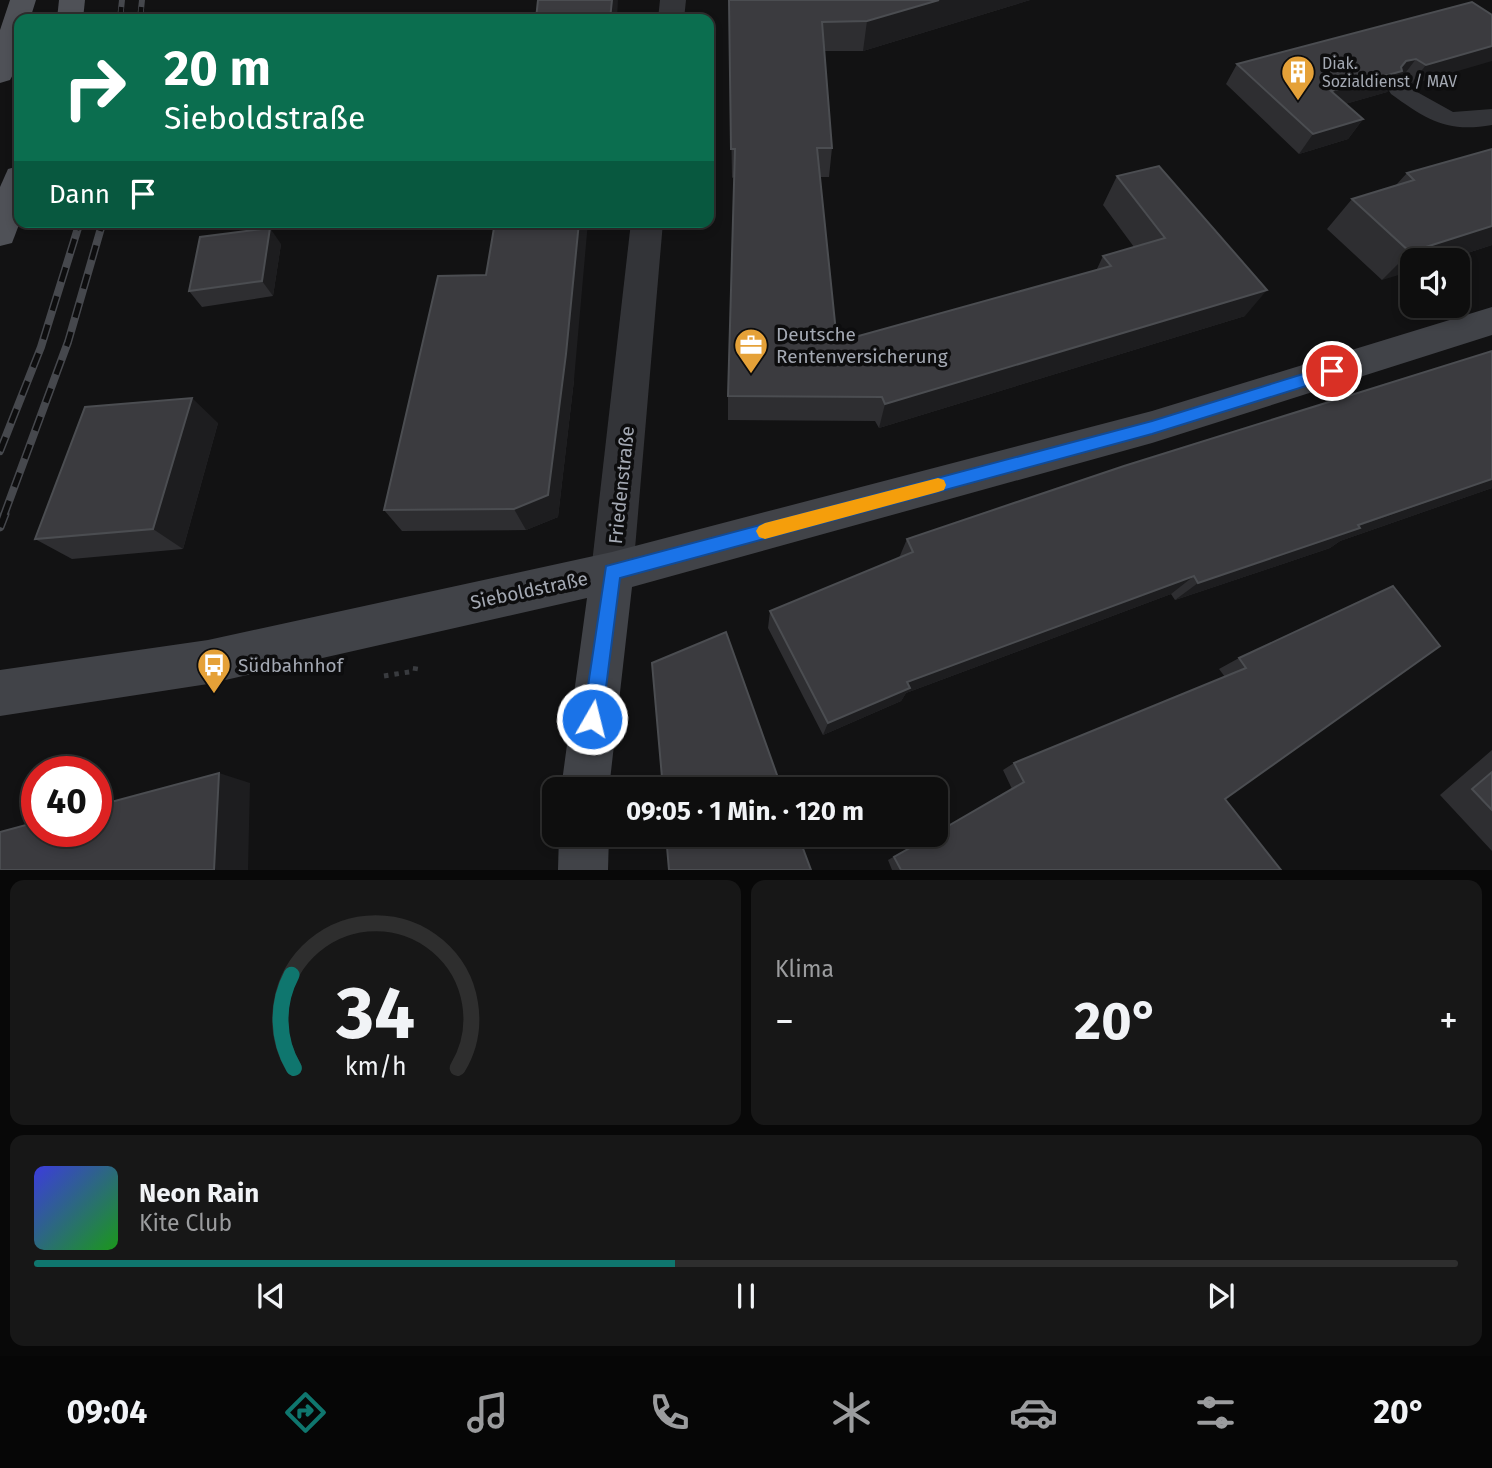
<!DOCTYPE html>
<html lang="de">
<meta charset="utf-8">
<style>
body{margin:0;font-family:"Fira Sans",sans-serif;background:#171717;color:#f1f3f6;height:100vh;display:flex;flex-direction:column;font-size:26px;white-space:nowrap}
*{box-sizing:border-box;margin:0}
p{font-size:23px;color:#9b9c9e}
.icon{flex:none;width:38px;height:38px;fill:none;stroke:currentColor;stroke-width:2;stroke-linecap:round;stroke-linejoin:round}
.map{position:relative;height:870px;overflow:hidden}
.details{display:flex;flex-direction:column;gap:10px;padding:10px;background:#080808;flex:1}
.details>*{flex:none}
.guide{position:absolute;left:14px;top:14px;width:700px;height:214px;border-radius:14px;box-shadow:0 4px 10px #0003,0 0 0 2px #2e2e2e;background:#0b6e4f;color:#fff;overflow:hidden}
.controls{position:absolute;left:1400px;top:248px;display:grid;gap:14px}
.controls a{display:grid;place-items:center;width:70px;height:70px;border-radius:14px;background:#0e0e0e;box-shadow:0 4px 10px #0003,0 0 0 2px #2e2e2e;font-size:35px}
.speed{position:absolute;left:21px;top:756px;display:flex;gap:14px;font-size:35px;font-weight:700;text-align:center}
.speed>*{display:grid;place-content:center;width:91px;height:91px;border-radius:50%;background:#0e0e0e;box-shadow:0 4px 10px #0003,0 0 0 2px #2e2e2e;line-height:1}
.speed .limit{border:10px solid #d22;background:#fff;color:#111}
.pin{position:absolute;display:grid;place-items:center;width:60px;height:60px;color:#fff;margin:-30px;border:4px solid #fff;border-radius:50%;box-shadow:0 2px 7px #0007}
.me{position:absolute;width:77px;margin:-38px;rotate:8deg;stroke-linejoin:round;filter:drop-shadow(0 0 5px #0008)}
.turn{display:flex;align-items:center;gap:24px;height:147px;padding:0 35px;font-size:32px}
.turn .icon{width:91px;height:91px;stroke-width:2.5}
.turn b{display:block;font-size:49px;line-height:60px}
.then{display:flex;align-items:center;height:66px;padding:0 35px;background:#0003;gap:14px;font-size:26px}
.big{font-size:52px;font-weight:700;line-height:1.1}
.details .widget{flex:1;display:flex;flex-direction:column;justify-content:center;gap:10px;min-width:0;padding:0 24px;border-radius:14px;background:#171717}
.details .dial{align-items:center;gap:0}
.dial svg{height:182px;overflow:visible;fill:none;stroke:#2e2e2e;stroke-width:7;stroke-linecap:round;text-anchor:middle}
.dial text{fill:#f1f3f6;stroke:none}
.song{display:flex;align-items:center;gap:21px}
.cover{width:84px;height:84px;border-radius:10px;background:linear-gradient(135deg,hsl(240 70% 55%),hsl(120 70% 35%))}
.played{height:7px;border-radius:4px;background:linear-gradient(90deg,#0f766e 45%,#2e2e2e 45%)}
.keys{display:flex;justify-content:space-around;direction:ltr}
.heat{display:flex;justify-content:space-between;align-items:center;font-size:38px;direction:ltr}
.details .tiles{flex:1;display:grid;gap:10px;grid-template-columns:1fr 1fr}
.widget:last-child{grid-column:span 2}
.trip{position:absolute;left:542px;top:777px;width:406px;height:70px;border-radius:14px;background:#0e0e0e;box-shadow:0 4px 10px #0003,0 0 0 2px #2e2e2e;font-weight:700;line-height:70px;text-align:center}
.tab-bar{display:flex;height:112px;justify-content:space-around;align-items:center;background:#060606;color:#9b9c9e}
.tab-bar .icon{width:49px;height:49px}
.tab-bar .current{color:#0f766e}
.tab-bar b{font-size:32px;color:#f1f3f6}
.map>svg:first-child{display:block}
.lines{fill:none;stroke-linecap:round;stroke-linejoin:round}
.path{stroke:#393b3f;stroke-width:5;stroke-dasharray:4.5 6;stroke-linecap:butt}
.lane{fill:#333438;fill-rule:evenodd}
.street{fill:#333438;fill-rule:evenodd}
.secondary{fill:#414348;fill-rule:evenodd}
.primary{fill:#4f5157;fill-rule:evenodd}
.rail-far2-casing{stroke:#46484d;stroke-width:6}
.rail-far1-casing{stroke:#46484d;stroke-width:8}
.rail-casing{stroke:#46484d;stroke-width:9}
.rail-far2{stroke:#0d0d0e;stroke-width:4.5;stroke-dasharray:12;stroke-linecap:butt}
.rail-far1{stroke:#0d0d0e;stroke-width:5;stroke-dasharray:15;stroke-linecap:butt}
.rail{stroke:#0d0d0e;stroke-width:6;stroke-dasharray:18;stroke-linecap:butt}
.wall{fill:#2e2e31}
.shaded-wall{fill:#1d1d1f}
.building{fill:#3b3b3f;stroke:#4b4d51;stroke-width:2}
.route{fill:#1a73e8;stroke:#114b97;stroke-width:2}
.slow{fill:#f59e0b}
.labels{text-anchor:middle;stroke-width:7;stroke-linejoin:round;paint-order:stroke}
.far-poi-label{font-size:16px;fill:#a4a9b3;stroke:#0d0d0e;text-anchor:start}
.poi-label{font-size:19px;fill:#a4a9b3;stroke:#0d0d0e;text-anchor:start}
.street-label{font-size:19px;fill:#a4a9b3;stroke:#0d0d0e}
</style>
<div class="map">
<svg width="1492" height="870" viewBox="0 0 1492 870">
<rect width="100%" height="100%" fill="#121213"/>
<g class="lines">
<!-- path -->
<path class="path" d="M384,676l31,-5 1,-6"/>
<!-- lane -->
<path class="lane" d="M1399,82l54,30 39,-3v16c-45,8 -65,-5 -101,-31l-3,-5 3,-5z"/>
<!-- street -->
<g class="street">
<path d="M660,0h26l-2,19h-26z"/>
<path d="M631,222h32l-30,350 -6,14 -15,6 -15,-6 -6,-14z"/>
</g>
<!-- secondary -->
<g class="secondary">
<path d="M1492,307v28l-340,108 -520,144 -23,202h-48l26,-191 -379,86 -208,32v-46l208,-30 404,-88 540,-141z"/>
<path d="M559,835h50l-1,35h-50z"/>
</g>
<!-- primary -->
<g class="primary">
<path d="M10,0h26l-6,19h-11c0,21 3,43 -9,61l-10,3v-53z"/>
<path d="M59,0h26l-2,19h-26z"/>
<path d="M19,166l1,56 -8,21 -12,3v-59l8,-18z"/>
</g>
<!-- rail-far2 casing -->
<g class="rail-far2-casing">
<g id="rail-far2">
<path d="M120,19l2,-19"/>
<path d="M140,19l2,-19"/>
<path d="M77,230l3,-8"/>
<path d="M101,230l2,-8"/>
</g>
</g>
<!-- rail-far1 casing -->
<g class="rail-far1-casing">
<g id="rail-far1">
<path d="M0,451l41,-104 37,-119"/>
<path d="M4,515l64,-173 33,-114"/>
</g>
</g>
<!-- rail casing -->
<g class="rail-casing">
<path id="rail" d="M0,527l5,-13"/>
</g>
<!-- rail-far2 -->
<use href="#rail-far2" class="rail-far2"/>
<!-- rail-far1 -->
<use href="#rail-far1" class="rail-far1"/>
<!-- rail -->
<use href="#rail" class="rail"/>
</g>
<!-- wall -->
<g class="wall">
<path d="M729,0h301l-167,51h-39l8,97 -3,29h-9l17,165 259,-71 7,-15 31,-9 -31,-42 14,-29 128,140 -366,112 -4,-7 -147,-1v-24l6,-219 -2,1z"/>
<path d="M1492,15l-82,70 -10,-5 -5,1 -8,11 -42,12 18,15 -15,20 -49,15 -73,-70 11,-20z"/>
<path d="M1492,149v96l-49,16h-31l-30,19 -55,-51 25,-30 44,-14 11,-12z"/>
<path d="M281,244l-8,52 -71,11 -13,-16z"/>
<path d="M486,275l88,105 -16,137 -32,13 -124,1 -18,-21z"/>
<path d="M1492,351v137l-152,53 -10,7 -155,52 -4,-6 -265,99 -5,8 -78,34 -55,-107 2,-17 129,-53 8,-19z"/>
<path d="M218,423l-35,126 -111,10 -37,-20z"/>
<path d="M1393,586l-168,213 56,71h-389l-4,-10 124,-71 -9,-19 11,-7 211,-86 -6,-8 20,-11z"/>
<path d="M1492,750v101l-52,-56z"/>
</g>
<!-- shaded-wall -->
<g class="shaded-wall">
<path d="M612,0h6l-1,19h-7z"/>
<path d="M939,0h91l-167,51 4,-30z"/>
<path d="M1492,46v15l-82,24 16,-20z"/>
<path d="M1416,59l-16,21 -5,1 -8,11 -70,20 14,-21 75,-30z"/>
<path d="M1363,119l-15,20 -49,15 14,-20z"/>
<path d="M579,222h9l-14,158 -16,137 -32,13 -12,-21z"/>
<path d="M1492,226v19l-49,16h-31v10l-30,9 28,-28z"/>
<path d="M270,228l11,16 -8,52 -11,-15z"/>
<path d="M1267,290l-22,26 -366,112 6,-24z"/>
<path d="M192,398l26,25 -35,126 -30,-20z"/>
<path d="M1492,479v9l-152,53 -10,7 -155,52 23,-17z"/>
<path d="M1194,576l-23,18 -265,99 -5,8 -78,34 5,-12 79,-41z"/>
<path d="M219,773l31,10 -2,87h-34z"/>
</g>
<!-- building -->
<g class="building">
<path d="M538,0h74l-2,19h-74z"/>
<path d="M729,0h210l-72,21 -45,1 10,126h-15l20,194 274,-76 -8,-10 62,-18 -48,-62 42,-10 108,124 -382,114 -3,-7 -154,-1 7,-247h-4z"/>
<path d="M1472,2l20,13v31l-66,19 -10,-6 -10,2 -5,6 1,4 -71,20 32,28 -50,15 -76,-70z"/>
<path d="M1492,149v77l-82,26 -58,-53 62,-19 -7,-7z"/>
<path d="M495,222h84l-13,132 -18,141 -34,14 -130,1 54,-234 48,-1z"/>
<path d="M270,228l-8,53 -73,10 11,-54z"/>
<path d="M1492,351v128l-134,46 2,3 -162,55 -4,-7 -287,106 3,6 -82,35 -58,-112 143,-59 -6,-13 217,-73z"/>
<path d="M192,398l-39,131 -118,10 50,-132z"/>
<path d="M1393,586l47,60 -215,153 56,71h-380l-7,-13 39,-22h3v-2l88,-51 -10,-19 232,-95 -7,-10z"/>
<path d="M726,632l56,157h-119l-11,-126z"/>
<path d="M1492,772v38l-20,-21z"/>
<path d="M219,773l-5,97h-214v-38l37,-10v9h59v-25z"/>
<path d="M666,835h132l13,35h-142z"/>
</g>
<!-- route -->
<path class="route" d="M1332,365l6,2 2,4 -2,5 -186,58 -532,144 -18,141 -3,7 -7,3 -6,-3 -3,-7 23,-153 546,-145z"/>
<!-- slow -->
<path class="slow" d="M938,478l6,2 2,5 -2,5 -6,2 -173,47 -6,-2 -3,-6 3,-5 6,-3z"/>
<!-- icons -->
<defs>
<g id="building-pin" transform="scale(1.75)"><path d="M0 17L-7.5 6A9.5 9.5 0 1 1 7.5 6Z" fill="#e5a138" stroke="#0d0d0e"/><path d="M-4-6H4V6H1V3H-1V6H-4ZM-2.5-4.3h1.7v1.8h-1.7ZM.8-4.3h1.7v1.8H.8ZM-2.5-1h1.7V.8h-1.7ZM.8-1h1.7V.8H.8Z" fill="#fff"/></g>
<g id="office-pin" transform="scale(1.75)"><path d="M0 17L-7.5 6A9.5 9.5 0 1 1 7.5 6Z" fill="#e5a138" stroke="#0d0d0e"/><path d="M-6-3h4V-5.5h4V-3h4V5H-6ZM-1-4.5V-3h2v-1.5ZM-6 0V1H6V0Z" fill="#fff"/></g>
<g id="bus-pin" transform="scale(1.75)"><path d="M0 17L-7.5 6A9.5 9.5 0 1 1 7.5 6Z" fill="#e5a138" stroke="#0d0d0e"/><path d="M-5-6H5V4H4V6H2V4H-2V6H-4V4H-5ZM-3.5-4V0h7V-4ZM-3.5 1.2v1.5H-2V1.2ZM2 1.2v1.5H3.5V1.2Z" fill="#fff"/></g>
</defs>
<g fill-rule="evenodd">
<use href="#building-pin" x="1298" y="72"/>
<use href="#office-pin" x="751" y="345"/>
<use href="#bus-pin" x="214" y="665"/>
</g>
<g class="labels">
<!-- far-poi labels -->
<g class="far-poi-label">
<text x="1322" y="69">Diak.<tspan x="1322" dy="18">Sozialdienst / MAV</tspan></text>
</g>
<!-- poi labels -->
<g class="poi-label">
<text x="776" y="341">Deutsche<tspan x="776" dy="22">Rentenversicherung</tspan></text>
<text x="238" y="672">Südbahnhof</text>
</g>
<!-- street labels -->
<g class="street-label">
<text transform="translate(621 485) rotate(-84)" y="7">Friedenstraße</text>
<text transform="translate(529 590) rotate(-12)" y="7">Sieboldstraße</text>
</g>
</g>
</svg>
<div class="controls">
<a><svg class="icon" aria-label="sound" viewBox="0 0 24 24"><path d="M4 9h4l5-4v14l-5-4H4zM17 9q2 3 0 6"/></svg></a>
</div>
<div class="speed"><div class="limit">40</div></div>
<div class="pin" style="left:1332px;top:371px;background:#d93025"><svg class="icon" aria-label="arrive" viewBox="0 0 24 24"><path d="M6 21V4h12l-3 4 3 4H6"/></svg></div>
<svg class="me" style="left:592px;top:719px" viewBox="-20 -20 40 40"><circle r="17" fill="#1a73e8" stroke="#fff" stroke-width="3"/><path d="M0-11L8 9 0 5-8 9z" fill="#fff"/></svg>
<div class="trip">09:05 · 1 Min. · 120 m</div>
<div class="guide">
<div class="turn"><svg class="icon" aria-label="right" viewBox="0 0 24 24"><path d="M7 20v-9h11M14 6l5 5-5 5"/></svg><div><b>20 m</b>Sieboldstraße</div></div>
<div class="then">Dann<svg class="icon" aria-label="arrive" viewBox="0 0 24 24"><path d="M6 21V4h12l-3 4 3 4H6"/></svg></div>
</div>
</div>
<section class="details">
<div class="tiles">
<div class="widget dial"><svg viewBox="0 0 100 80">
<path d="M14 69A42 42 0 1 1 86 69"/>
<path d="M14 69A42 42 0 0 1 13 28" stroke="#0f766e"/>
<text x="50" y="56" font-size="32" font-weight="700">34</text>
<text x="50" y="72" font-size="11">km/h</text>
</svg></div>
<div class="widget"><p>Klima</p>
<div class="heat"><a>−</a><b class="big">20°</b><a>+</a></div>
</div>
<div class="widget">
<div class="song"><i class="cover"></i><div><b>Neon Rain</b><p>Kite Club</p></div></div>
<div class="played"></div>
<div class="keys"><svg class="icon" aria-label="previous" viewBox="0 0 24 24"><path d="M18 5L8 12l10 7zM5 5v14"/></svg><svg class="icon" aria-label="pause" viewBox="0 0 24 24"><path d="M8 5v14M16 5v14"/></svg><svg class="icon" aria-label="next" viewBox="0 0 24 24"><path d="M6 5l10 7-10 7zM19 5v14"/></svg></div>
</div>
</div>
</section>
<nav class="tab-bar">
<b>09:04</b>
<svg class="icon current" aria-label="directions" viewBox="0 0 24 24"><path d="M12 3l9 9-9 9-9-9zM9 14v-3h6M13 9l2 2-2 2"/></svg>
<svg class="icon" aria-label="music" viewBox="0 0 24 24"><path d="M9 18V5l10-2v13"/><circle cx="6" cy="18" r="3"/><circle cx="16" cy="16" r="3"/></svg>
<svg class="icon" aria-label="phone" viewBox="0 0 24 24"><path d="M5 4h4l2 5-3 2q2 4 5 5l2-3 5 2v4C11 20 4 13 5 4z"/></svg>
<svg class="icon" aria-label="climate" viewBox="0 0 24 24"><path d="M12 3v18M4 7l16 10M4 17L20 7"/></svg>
<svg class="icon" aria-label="car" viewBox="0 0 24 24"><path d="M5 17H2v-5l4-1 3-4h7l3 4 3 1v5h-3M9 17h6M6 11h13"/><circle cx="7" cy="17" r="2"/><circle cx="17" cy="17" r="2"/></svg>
<svg class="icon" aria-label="filters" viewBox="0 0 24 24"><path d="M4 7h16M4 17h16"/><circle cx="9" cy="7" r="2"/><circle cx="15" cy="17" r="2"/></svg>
<b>20°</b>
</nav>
